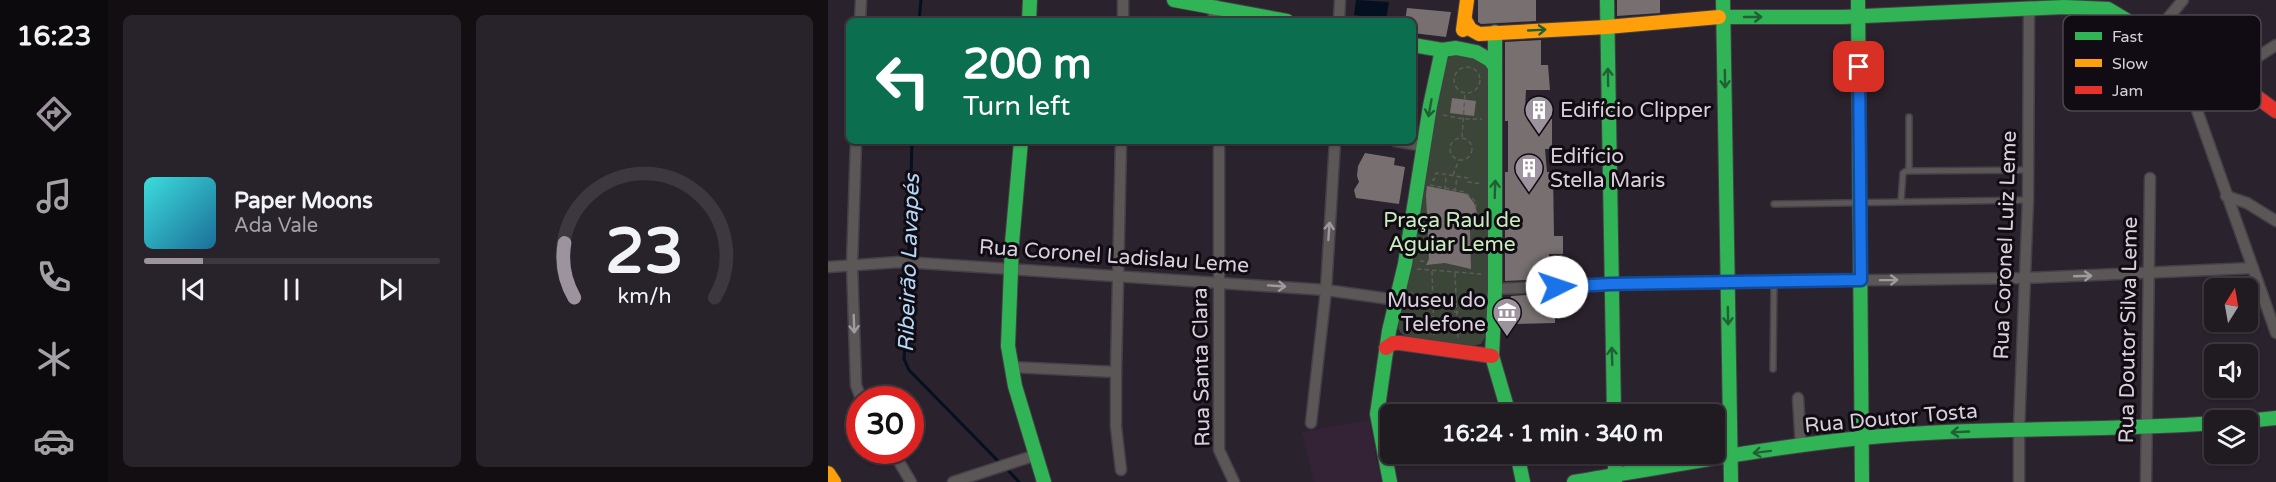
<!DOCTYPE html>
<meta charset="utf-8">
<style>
body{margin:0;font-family:"Varela Round",sans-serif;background:#28232a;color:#f1f3f6;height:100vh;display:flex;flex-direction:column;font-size:22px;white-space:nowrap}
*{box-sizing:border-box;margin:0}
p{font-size:20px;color:#a2a1a5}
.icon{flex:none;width:33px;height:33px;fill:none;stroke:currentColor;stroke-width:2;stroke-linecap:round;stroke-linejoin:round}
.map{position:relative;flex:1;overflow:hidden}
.side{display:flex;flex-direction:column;gap:15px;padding:15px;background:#120e12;width:720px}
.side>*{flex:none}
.banner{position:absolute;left:18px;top:18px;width:570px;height:126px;border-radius:9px;box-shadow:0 2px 4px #0004,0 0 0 2px #3d383f;background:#0b6e4f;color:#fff;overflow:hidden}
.needle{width:39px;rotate:11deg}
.controls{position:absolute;left:1376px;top:278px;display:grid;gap:12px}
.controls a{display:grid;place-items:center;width:54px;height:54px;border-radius:9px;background:#201a21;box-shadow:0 2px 4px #0004,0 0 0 2px #3d383f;font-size:30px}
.speed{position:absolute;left:18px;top:386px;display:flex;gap:12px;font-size:30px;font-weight:700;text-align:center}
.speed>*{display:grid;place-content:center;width:78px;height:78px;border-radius:50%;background:#201a21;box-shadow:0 2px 4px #0004,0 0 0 2px #3d383f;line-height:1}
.speed .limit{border:9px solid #d22;background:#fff;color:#111}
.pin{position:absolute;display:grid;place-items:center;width:51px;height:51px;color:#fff;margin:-26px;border-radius:12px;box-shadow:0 3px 9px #0006}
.me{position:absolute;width:66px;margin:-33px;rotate:86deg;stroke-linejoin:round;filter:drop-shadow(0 0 4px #0008)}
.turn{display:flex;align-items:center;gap:21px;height:126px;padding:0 18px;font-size:27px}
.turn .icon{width:78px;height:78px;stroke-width:2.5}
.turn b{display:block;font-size:42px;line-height:51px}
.side .tile{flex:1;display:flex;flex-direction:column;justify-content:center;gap:9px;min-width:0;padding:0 21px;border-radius:9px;background:#28232a}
.side .dial{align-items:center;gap:0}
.dial svg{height:156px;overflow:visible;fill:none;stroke:#3d383f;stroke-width:7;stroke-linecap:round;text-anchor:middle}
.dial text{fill:#f1f3f6;stroke:none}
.song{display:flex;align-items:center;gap:18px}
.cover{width:72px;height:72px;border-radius:9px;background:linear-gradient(135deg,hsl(180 70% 55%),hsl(200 70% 35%))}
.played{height:6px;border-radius:3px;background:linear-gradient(90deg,#9c939e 20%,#3d383f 20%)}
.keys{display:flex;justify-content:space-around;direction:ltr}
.side .tiles{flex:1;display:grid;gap:15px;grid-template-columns:repeat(2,1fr)}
.trip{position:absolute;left:552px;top:404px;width:345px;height:60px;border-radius:9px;background:#201a21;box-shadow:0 2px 4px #0004,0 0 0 2px #3d383f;font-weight:700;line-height:60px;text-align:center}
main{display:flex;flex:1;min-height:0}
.tab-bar{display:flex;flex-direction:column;width:108px;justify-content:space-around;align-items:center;background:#0d0a0d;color:#a2a1a5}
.tab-bar .icon{width:42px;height:42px}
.tab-bar .on{color:#9c939e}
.tab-bar b{font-size:27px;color:#f1f3f6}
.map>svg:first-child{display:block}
.built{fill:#342337}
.green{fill:#3b4638}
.water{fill:#04101f}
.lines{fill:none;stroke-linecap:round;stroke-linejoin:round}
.stream{stroke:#04101f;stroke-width:3}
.building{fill:#787070}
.lane-casing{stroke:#453f47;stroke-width:8}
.street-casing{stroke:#453f47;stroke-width:13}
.fast-casing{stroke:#453f47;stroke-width:16}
.slow-casing{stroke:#453f47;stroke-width:16}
.jam-casing{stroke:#453f47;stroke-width:16}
.path{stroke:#5f595d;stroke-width:1.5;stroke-dasharray:4.5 3;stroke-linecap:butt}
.lane{stroke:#5a5756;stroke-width:5}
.street{stroke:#5a5756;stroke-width:10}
.fast{stroke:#30b455;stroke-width:14}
.slow{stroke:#ff9f0a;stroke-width:14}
.jam{stroke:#e5322d;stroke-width:14}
.oneway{stroke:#206034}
.oneway2{stroke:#a09aa0}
.route-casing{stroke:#114b97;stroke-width:15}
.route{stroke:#1a73e8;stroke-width:10}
.labels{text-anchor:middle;stroke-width:6;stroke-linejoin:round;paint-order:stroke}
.poi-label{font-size:21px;fill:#d9d0dc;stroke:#110b13;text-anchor:start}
.park-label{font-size:21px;fill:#c9edbe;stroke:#110b13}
.street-label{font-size:21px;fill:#d9d0dc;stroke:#110b13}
.water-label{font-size:22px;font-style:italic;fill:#b3d7f7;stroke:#110b13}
.key{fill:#110b13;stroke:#4d464f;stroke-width:1.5}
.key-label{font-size:16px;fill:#d9d0dc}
</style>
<main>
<nav class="tab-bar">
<b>16:23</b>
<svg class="icon on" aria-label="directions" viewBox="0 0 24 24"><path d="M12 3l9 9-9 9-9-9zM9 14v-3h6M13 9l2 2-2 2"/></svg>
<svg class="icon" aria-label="music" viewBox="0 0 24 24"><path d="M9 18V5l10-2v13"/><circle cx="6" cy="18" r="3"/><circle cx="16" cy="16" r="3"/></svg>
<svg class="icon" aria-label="phone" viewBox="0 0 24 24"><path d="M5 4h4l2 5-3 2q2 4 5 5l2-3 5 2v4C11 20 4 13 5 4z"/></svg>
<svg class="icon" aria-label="climate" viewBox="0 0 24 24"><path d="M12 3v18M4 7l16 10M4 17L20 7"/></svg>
<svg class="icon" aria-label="car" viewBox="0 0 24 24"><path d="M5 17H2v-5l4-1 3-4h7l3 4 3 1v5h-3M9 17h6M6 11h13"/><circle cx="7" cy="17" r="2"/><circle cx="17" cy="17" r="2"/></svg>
</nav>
<section class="side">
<div class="tiles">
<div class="tile">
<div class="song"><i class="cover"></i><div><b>Paper Moons</b><p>Ada Vale</p></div></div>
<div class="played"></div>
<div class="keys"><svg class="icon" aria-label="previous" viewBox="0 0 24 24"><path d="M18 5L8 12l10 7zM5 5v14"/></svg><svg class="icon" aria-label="pause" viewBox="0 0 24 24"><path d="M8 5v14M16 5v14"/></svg><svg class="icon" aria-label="next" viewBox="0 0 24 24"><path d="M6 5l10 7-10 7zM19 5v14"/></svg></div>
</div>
<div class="tile dial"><svg viewBox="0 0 100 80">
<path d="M14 69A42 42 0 1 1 86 69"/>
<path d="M14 69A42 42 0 0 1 9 41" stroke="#9c939e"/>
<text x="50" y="56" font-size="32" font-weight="700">23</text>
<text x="50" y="72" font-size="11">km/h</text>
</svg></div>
</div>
</section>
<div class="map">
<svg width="1448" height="482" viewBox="0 0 1448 482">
<rect width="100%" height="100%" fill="#2a222c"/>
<!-- built -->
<path class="built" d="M541,420l12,62h-67l-12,-50z"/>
<!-- green -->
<path class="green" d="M625,54l23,3 13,12v204l-4,64 -4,7 -9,2 -67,-10 -5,-4 -2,-4 48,-268z"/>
<!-- water -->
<path class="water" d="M528,0l33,2 -3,18 -32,-5z"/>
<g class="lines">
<!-- stream -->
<g class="stream">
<path d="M91,21l2,-21"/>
<path d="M84,141l-5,178 -3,40 5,11 92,94"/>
<path d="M178,468l13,14"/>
</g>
</g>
<!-- building -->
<g class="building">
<path d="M650,0h58v21l-55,3 -3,-2z"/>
<path d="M789,0h43v13l-43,3z"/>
<path d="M579,8l44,4 -5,25 -33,-4v-12h-8z"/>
<path d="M713,40v25h7l2,25h-24l-1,19 14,-1 1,11h12v30h-7l2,23h6l1,64h9v18h-14v25l-44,2v-109h3v-51h-3v-79z"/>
<path d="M624,98l24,3 -2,15 -24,-3z"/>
<path d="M537,153l30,5 -1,7 11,2 -6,37 -43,-6 -2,-8 5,-8 -2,-6 1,-10z"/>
<path d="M599,186l40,8 7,9 5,16h-6l-3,12 1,38 -26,-6 -19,2 3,-6 -3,-64z"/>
<path d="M714,294v10h13v19l-43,1v-19l-3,1 2,-10z"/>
</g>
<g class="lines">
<!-- lane casing -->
<g class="lane-casing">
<g id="lane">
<path d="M1081,117v54"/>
<path d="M1073,201l2,-28 3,-2 122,-1"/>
<path d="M946,204l254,-4"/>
<path d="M945,369l1,-87"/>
</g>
</g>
<!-- street casing -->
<g class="street-casing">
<g id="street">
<path d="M385,0l1,21"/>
<path d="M32,21l1,-21"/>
<path d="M295,21v-21"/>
<path d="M511,21l1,-21"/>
<path d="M1325,36l30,-36"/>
<path d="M1348,51l100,282"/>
<path d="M1400,76l48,-31"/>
<path d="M28,141l-4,124 4,120 5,14"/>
<path d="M391,141v309l15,32"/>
<path d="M567,141l29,5"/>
<path d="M1398,196l21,7 29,18"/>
<path d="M0,267l71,-5 20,1 407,27 71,10"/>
<path d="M667,289l115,-5 415,-6 228,-10"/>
<path d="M182,367l106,5"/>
<path d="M970,398l3,49"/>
<path d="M483,423l15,-133 9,-149"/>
<path d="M64,450l19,32"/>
<path d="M293,470l-5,-43v-55l5,-231"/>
<path d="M125,482l83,-27"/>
<path d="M1191,482v-53l9,-229 1,-192"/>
<path d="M1318,482l4,-304"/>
</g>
</g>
<!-- fast casing -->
<g class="fast-casing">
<g id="fast">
<path d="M346,0l113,21"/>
<path d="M779,0l7,414"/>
<path d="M895,0l8,482"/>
<path d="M1030,0l4,482"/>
<path d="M891,17h124l221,-10 44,2 77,46"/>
<path d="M201,21l1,-21"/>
<path d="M667,32v257l-3,67 17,58"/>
<path d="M585,45l29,5 14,-2 20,4 14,8 5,7"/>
<path d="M193,141l-9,102 -4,103 7,40 29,96"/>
<path d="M1419,421l29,-3"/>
<path d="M689,453l6,29"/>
<path d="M787,453v29"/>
<path d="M562,482l-13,-68 12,-83 16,-67 25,-158 12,-56"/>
<path d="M746,482c95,-16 191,-34 287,-44 117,-12 235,-6 353,-15"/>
</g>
</g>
<!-- slow casing -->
<g class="slow-casing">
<g id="slow">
<path d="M637,20l5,9 9,5 128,-7 112,-10"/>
<path d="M635,30l4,-30"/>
<path d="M0,473l6,9"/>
</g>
</g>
<!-- jam casing -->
<g class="jam-casing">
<g id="jam">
<path d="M1357,55l43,21 48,35"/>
<path d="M558,348l7,-5h7l92,13"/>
</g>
</g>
<!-- path -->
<g class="path">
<circle cx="639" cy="80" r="13"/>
<path d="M615,115l20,4h19"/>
<path d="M634,137l3,-43"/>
<circle cx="633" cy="149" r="11"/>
<path d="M625,175l6,-15"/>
<path d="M604,180h2l2,-7 32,5v4l14,2"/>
<path d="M602,185l35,7 11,10 -2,26h3v-8h6"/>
<path d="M617,190l1,-14"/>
<path d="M627,192l2,-15"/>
<path d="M592,261l8,1"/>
<path d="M589,269l64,5"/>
<path d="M604,271l2,64"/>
<path d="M627,273l3,67"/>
<path d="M626,312h6"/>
<path d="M579,315h2l3,-23"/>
</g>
<!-- lane -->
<use href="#lane" class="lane"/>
<!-- street -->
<use href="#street" class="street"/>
<!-- fast -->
<use href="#fast" class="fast"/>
<!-- slow -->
<use href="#slow" class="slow"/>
<!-- jam -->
<use href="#jam" class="jam"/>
</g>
<!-- one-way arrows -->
<defs><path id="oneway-shaft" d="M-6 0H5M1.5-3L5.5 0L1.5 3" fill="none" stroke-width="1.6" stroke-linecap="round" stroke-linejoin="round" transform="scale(1.5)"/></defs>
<g class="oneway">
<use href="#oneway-shaft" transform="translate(925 17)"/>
<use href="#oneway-shaft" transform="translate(709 30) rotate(-3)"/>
<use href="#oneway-shaft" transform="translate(780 77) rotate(-91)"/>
<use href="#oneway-shaft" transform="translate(897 79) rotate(89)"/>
<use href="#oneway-shaft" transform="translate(602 108) rotate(100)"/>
<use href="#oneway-shaft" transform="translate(667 189) rotate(-88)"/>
<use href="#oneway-shaft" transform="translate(900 316) rotate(89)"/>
<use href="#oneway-shaft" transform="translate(784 356) rotate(-92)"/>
<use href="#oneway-shaft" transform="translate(1132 432) rotate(177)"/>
<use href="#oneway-shaft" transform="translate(934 452) rotate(173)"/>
</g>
<g class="oneway2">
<use href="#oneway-shaft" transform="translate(501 231) rotate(-86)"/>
<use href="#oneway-shaft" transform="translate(1255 276) rotate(-2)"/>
<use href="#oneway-shaft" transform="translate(1061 280) rotate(-1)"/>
<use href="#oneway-shaft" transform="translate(449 286) rotate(4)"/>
<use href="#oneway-shaft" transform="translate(26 324) rotate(88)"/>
</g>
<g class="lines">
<!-- route casing -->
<g class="route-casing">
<path id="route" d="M729,287l53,-3 251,-4 -2,-213"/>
</g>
<!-- route -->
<use href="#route" class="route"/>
</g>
<!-- icons -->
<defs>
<g id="building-pin" transform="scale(1.5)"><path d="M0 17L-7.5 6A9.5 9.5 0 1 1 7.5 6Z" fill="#9c939e" stroke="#110b13"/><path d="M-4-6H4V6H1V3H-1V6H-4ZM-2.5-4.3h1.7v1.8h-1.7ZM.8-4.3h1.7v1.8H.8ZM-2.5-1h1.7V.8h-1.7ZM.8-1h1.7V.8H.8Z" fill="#fff"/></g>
<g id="museum-pin" transform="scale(1.5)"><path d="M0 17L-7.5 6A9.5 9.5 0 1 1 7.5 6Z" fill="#9c939e" stroke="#110b13"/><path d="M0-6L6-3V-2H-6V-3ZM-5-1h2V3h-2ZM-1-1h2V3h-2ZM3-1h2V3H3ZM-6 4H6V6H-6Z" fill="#fff"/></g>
</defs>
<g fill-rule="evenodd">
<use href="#building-pin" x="711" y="110"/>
<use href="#building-pin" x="701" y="168"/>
<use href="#museum-pin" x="679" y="312"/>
</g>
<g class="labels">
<!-- poi labels -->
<g class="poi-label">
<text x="732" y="117">Edifício Clipper</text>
<text x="722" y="163">Edifício<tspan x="722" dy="24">Stella Maris</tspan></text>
<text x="658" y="307" text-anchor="end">Museu do<tspan x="658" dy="24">Telefone</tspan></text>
</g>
<!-- park labels -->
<g class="park-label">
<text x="624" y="227">Praça Raul de<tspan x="624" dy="24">Aguiar Leme</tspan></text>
</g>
<!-- street labels -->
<g class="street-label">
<text transform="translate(1177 245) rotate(-88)" y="7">Rua Coronel Luiz Leme</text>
<text transform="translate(286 256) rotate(4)" y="7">Rua Coronel Ladislau Leme</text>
<text transform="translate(1300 330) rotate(-89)" y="7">Rua Doutor Silva Leme</text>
<text transform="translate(373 367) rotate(-91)" y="7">Rua Santa Clara</text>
<text transform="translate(1063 418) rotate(-5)" y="7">Rua Doutor Tosta</text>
</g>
<!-- water labels -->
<g class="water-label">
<text transform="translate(80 263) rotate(-88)" y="8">Ribeirão Lavapés</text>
</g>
</g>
<!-- legend -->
<rect x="1235" y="15" width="198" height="96" rx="9" class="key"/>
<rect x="1247" y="32" width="27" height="8" fill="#30b455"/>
<rect x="1247" y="59" width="27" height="8" fill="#ff9f0a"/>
<rect x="1247" y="86" width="27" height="8" fill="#e5322d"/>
<g class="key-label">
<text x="1284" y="42">Fast</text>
<text x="1284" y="69">Slow</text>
<text x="1284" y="96">Jam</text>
</g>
</svg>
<div class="controls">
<a><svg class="needle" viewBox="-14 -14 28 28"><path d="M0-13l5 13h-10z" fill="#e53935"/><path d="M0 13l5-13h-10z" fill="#a2a1a5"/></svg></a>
<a><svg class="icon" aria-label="sound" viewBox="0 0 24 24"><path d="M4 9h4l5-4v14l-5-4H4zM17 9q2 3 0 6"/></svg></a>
<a><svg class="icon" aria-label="layers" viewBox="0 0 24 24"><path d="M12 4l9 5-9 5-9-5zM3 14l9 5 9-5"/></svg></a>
</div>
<div class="speed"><div class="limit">30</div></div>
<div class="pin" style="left:1031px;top:67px;background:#d93025"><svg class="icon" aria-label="arrive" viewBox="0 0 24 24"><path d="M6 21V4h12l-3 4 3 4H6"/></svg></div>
<svg class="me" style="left:729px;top:287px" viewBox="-20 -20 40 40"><circle r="19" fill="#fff"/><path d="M0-13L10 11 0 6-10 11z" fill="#1a73e8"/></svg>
<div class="trip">16:24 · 1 min · 340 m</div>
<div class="banner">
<div class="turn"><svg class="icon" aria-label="left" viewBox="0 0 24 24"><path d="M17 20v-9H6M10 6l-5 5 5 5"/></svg><div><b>200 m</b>Turn left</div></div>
</div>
</div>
</main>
